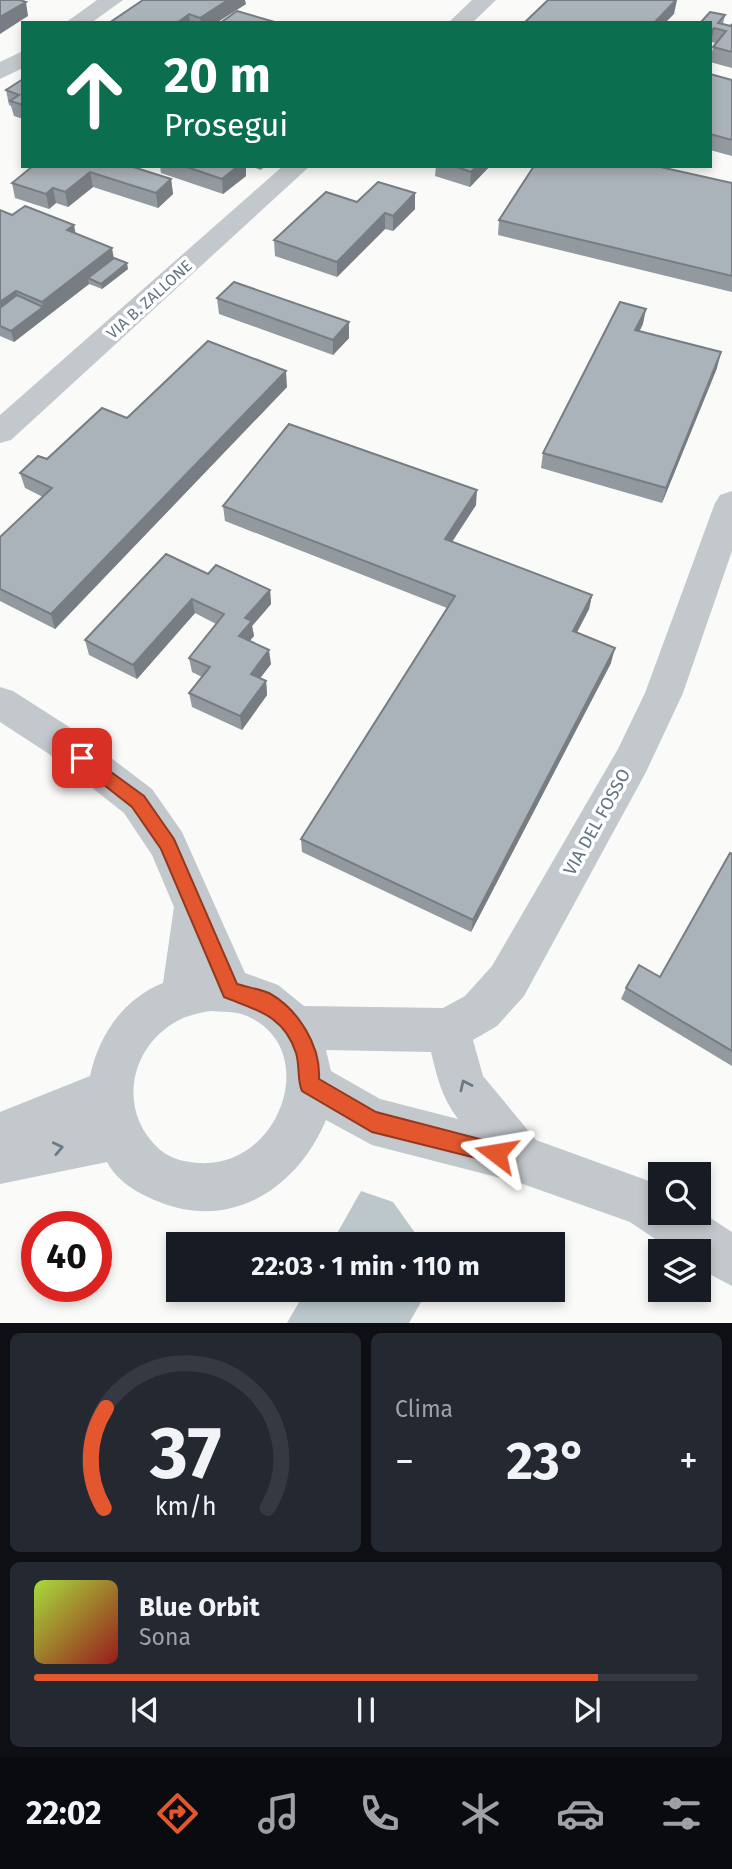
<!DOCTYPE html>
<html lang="it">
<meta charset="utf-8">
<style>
body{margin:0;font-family:"Fira Sans",sans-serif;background:#242831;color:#f1f3f6;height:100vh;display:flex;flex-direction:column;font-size:26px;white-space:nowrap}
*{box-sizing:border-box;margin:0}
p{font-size:23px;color:#9ea1a6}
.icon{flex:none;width:38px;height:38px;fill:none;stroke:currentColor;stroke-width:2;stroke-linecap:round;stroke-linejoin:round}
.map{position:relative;height:1323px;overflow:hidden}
.side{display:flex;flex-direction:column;gap:10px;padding:10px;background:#0d0f14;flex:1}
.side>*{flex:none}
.top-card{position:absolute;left:21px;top:21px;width:691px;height:147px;border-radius:0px;box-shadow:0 4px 10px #0003;background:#0b6e4f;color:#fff;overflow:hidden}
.buttons{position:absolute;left:648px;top:1162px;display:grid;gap:14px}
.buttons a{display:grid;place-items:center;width:63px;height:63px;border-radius:0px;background:#171b24;box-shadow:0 4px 10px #0003;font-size:35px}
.speed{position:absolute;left:21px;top:1211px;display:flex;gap:14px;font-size:35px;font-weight:700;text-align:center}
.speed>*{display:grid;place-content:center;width:91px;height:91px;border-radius:50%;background:#171b24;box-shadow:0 4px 10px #0003;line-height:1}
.speed .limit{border:10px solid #d22;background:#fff;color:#111}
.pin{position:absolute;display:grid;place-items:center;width:60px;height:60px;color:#fff;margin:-30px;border-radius:14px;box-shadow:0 4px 10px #0006}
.me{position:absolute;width:77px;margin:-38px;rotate:284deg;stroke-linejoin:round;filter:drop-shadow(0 0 5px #0008)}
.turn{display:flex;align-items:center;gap:24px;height:147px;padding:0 28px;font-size:32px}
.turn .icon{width:91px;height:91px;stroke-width:2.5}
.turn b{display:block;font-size:49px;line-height:60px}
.big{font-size:52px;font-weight:700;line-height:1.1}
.side .widget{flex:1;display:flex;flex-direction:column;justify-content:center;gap:10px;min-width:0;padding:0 24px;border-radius:10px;background:#242831}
.side .dial{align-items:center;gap:0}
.dial svg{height:182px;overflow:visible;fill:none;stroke:#363941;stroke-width:7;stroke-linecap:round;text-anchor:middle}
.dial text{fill:#f1f3f6;stroke:none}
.song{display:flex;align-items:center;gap:21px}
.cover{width:84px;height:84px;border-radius:10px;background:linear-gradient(135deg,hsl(80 70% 55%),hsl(0 70% 35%))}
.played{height:7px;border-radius:4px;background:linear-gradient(90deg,#e4572e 85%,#363941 85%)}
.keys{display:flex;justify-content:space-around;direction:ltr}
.heat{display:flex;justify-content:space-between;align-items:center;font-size:38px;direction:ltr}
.side .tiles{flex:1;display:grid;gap:10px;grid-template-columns:1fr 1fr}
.widget:last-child{grid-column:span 2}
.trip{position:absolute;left:166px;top:1232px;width:399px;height:70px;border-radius:0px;background:#171b24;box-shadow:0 4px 10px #0003;font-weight:700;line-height:70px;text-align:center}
.menu{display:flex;height:112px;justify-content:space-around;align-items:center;background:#090b0e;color:#9ea1a6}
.menu .icon{width:49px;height:49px}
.menu .active{color:#e4572e}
.menu b{font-size:32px;color:#f1f3f6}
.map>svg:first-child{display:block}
.water{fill:#bbc7cb}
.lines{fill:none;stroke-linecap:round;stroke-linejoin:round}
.minor{fill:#c3c8cc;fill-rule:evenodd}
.wall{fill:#929a9f}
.shaded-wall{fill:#777d82}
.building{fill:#aab3b9;stroke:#777d82;stroke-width:2}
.oneway{stroke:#6a7a87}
.route{fill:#e4572e;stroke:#94391e;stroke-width:2}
.labels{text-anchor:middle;stroke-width:7;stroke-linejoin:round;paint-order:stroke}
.far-street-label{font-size:16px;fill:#657683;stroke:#fff}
.street-label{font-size:18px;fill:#657683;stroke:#fff}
</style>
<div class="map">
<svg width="732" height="1323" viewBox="0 0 732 1323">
<rect width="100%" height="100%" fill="#fafaf8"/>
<!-- water -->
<g class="water">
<path d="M361,1191l32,11 30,42h-92z"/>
<path d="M306,1290h122l-19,33h-122z"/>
</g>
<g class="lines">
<!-- minor -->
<g class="minor">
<path d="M97,0h26l-32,23h-26z"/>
<path d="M472,0h24l-24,23h-24z"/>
<path d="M23,51v17l-23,11v-17z"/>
<path d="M283,166h27l-299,274 -11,3v-28z"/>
<path d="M732,491v60l-49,142 -37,79 -122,224 -27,30 -24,14 10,36 53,64 124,45v28h38v-3l34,22v54l-34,-18v-17h-25l-43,-29 -110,-39 -148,-38 -46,-25c-29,69 -96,112 -169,81 -20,-8 -40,-20 -50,-39l-107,22v-72l90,-36c9,-41 33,-77 73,-93l11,-76 -22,-52 -28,-42 -75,-59 -49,-32v-35l13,4 64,41 75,57 30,43 63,141 33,12 26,21 139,2 22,-12 27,-30 126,-217 27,-56 70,-190 5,-8zM210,1011c12,1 26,0 37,5 75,32 34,152 -48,147 -15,-1 -28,-4 -40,-14 -42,-38 -30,-103 20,-129 9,-5 21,-7 31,-9zM326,1050l105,2c6,25 11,46 27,67l-78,-20 -49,-28z"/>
</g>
</g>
<!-- wall -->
<g class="wall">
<path d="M246,4l-30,19h-107z"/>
<path d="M725,15l-2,9 8,2 1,-2v44l-22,-6 3,-15 3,-4 -5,-1 -1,-19z"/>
<path d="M710,74l22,6v76l-22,-6z"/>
<path d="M23,79v40l-9,-3 -3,-10 -2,-1 -3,-15z"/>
<path d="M33,166l138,13 2,15 -15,14 -65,-21 -25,20 -12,-4 -7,6 -34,-11 -3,-15z"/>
<path d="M160,166h86v10l-23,18 -62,-21z"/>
<path d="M250,166h15l-4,4z"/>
<path d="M436,166h54l-20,21 -35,-11z"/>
<path d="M732,183v109l-234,-57 1,-15z"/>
<path d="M357,202l58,7 -22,22 -8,-2 -48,48 -62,-21 -1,-16z"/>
<path d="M0,210l12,5 63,19 39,24 14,11 -26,20 -13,-5 -75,58 -14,-6z"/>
<path d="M217,298l132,40 -16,17 -114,-41z"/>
<path d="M643,324l-4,7 78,37 -55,135 -121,-35 2,-15z"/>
<path d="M287,387l-232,242 -55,-28v-64l43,-40 -18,-9 -5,-15 107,-55z"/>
<path d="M476,505l-24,37 140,53 -3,14 -12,23 34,31 -140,269 -169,-80 -1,-13 146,-231 -222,-87 -2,-15z"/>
<path d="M208,574l62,16 1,14 -19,22 2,10 -5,5 22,23 -11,14 6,3 1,14 -25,35 -50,-23 -3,-14 13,-16 -10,-5 -3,-14 27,-34 -21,-11 -58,66 -48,-24 -4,-15z"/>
<path d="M732,854v212l-111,-67 5,-11 34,-11z"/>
</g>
<!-- shaded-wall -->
<g class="shaded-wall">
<path d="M228,0h17l1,4 -30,19h-15l-1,-5z"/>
<path d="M677,0l-3,14 -9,9h-11z"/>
<path d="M26,2l2,14 -28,18v-17z"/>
<path d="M189,14l1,9h-13z"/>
<path d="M714,28l-3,14 -1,1v-11z"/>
<path d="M238,166h8v10l-23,18 -1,-15z"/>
<path d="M477,166h13l-20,21 1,-15z"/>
<path d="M90,172l3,15 -25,20 -3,-15z"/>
<path d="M171,179l2,15 -15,14 -2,-15z"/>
<path d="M53,188l3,15 -7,6 -3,-15z"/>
<path d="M415,193v16l-22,22v-15z"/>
<path d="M385,213v16l-48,48v-15z"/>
<path d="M74,225l3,16 -10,-11z"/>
<path d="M112,248l3,16 -27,14 1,6 -75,58 -3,-11 32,-24 -1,-5z"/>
<path d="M127,263l1,6 -26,20 -1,-5z"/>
<path d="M16,291l4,15 -20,15v-19z"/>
<path d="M646,309l-3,15 -11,22 3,-16z"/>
<path d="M349,322v16l-16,17v-15z"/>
<path d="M721,352l-4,16 -55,135 4,-15z"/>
<path d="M286,371l1,16 -232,242 -4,-15z"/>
<path d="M477,490l-1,15 -32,49 1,-15z"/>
<path d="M270,590l1,14 -19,22 2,10 -13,15 -2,-15 6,-18z"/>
<path d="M592,595l-3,14 -19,37 3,-15z"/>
<path d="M192,599l3,14 -58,66 -4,-14z"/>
<path d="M615,648l-4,15 -140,269 2,-12z"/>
<path d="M269,650l2,14 -19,25 -1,-15z"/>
<path d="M266,681l1,14 -25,35 -2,-14z"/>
</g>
<!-- building -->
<g class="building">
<path d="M0,0h20l6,2 -26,15z"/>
<path d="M143,0h85l-28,18 -11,-4 -12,9h-68z"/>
<path d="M548,0h128l-22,23h-130z"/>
<path d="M237,11l41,12h-58z"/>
<path d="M710,12l15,3 -7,8 13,3 1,-2v28l-19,-5 13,-16 -12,-3 -4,4v-9h-10z"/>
<path d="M710,74l22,6v60l-22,-6z"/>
<path d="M23,79v26l-13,-4 9,-6 -13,-5z"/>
<path d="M33,166h97l41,13 -15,14 -66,-21 -25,20 -12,-4 -7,6 -34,-11z"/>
<path d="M184,166h54l-16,13z"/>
<path d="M454,166h23l-6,6z"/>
<path d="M534,166h122l76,17v93l-233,-56z"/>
<path d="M378,182l37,11 -22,23 -8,-3 -48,49 -63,-22 52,-48 31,10z"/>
<path d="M25,206l49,19 -7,5 45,18 -70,54 -26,-11 -16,11v-92l12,5z"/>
<path d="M114,258l13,5 -26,21 -13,-6z"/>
<path d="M234,282l115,40 -16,18 -116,-42z"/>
<path d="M17,295l26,12 -32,24 -11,-5v-18z"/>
<path d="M620,302l26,7 -11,21 86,22 -55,136 -123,-35z"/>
<path d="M208,341l78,30 -235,243 -51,-25v-52l52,-49 -32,-15 18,-17 9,3 55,-51 25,10z"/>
<path d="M289,424l188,66 -32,49 147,56 -19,36 42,17 -142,272 -172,-81 154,-243 -232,-90z"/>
<path d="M166,554l42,20 8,-9 54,25 -25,28 7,3 -13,15 30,14 -18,24 15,7 -26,35 -51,-23 21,-26 -21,-9 35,-44 -32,-15 -59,66 -48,-25z"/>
<path d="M730,853l2,1v197l-106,-63 13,-23 21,12z"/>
</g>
<!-- one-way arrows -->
<defs><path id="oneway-chevron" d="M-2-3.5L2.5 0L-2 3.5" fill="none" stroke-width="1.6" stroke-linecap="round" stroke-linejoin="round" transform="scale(1.75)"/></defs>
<g class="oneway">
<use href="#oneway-chevron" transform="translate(465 1085) rotate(-115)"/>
<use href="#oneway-chevron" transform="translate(58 1148) rotate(-12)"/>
</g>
<!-- route -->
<path class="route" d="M82,751l62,45 30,43 63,145c10,3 22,5 32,9 29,16 52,53 50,86l57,33 127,33 3,8 -3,7 -7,3 -124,-31 -70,-41c-5,-11 -2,-25 -6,-38 -12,-38 -40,-43 -72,-56l-63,-148 -29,-42 -56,-44 -2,-5 2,-5z"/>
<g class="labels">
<!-- far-street labels -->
<g class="far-street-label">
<text transform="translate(149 299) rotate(-42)" y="6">VIA B. ZALLONE</text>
</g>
<!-- street labels -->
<g class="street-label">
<text transform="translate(597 822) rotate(-61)" y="6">VIA DEL FOSSO</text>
</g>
</g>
</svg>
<div class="buttons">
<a><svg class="icon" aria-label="search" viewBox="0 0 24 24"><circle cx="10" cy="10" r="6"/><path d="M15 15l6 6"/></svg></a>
<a><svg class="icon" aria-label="layers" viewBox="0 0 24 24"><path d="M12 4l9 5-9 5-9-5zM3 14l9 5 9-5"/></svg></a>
</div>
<div class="speed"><div class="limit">40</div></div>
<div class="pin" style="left:82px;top:758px;background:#d93025"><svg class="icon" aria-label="arrive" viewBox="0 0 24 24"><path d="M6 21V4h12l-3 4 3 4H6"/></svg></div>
<svg class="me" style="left:496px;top:1153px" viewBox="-20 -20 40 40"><path d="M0-17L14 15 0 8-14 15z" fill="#e4572e" stroke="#fff" stroke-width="4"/></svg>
<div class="trip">22:03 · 1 min · 110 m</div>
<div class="top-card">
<div class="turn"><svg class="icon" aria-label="ahead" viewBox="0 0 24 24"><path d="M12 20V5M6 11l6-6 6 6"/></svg><div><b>20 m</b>Prosegui</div></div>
</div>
</div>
<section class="side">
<div class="tiles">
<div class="widget dial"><svg viewBox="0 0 100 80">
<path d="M14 69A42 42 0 1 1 86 69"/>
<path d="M14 69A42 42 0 0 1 15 25" stroke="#e4572e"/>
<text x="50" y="56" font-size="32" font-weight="700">37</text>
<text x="50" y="72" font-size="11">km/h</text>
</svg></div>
<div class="widget"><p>Clima</p>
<div class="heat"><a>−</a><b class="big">23°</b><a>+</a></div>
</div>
<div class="widget">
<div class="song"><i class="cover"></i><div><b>Blue Orbit</b><p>Sona</p></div></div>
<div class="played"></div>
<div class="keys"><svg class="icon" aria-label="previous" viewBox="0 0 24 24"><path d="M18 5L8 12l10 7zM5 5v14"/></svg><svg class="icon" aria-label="pause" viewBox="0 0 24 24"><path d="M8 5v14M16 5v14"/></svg><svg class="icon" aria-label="next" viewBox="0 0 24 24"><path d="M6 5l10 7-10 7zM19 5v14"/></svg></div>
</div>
</div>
</section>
<nav class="menu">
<b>22:02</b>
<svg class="icon active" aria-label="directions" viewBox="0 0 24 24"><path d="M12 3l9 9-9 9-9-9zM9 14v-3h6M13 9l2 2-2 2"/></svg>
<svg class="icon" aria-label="music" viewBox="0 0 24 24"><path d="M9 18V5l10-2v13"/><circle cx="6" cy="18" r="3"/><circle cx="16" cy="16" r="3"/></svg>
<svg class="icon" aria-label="phone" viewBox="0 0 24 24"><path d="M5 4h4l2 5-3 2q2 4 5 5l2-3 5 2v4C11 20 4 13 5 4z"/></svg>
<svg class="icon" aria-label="climate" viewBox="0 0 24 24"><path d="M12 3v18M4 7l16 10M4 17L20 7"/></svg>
<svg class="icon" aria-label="car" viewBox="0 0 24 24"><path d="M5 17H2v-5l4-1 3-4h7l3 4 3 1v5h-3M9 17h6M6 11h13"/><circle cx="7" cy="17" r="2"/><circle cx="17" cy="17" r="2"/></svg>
<svg class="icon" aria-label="filters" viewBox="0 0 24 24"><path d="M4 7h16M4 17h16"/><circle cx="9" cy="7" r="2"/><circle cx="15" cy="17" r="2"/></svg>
</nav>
